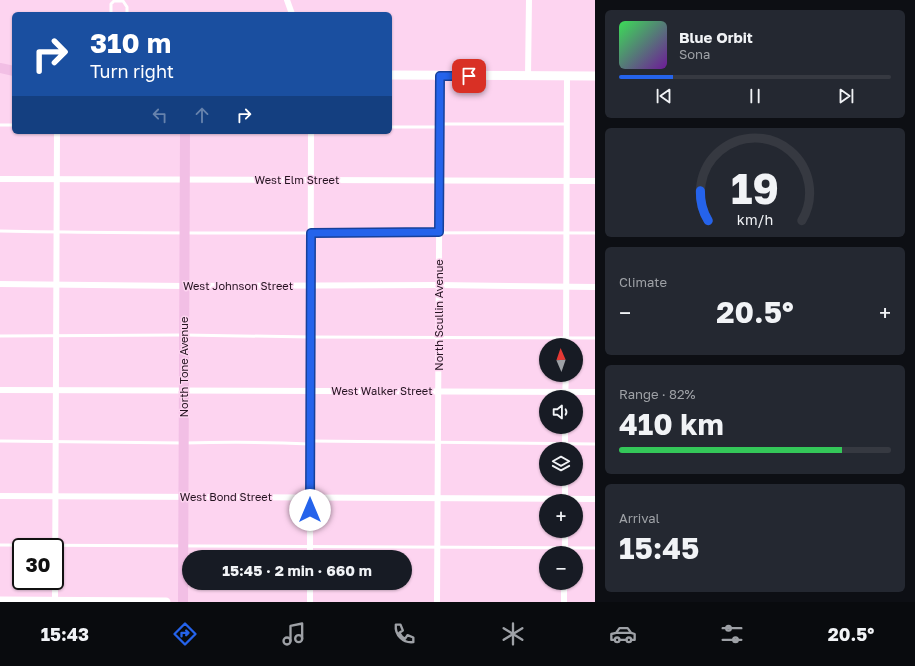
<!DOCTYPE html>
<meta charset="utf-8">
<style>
body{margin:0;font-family:"Golos Text",sans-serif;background:#242831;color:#f1f3f6;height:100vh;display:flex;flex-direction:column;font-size:15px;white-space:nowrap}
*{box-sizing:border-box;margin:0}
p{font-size:13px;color:#9ea1a6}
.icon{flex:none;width:22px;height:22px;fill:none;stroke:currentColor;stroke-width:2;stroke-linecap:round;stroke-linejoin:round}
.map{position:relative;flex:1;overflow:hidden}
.panel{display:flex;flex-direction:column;gap:10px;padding:10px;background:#0d0f14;width:320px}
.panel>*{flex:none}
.hud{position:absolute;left:12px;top:12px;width:380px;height:122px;border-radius:6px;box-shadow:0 1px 3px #0004;background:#1a4fa0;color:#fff;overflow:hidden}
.needle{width:26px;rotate:358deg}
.fabs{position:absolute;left:539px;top:338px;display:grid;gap:8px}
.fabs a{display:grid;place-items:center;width:44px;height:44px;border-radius:50%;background:#171b24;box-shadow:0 1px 3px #0004;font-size:20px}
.speed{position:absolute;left:12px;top:538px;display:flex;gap:8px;font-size:20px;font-weight:700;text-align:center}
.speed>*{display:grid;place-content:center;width:52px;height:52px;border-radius:50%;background:#171b24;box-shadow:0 1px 3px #0004;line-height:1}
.speed .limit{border:2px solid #111;border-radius:6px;background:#fff;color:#111}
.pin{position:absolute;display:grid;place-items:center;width:34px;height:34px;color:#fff;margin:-17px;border-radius:8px;box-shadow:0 2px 6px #0006}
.me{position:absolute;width:44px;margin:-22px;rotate:0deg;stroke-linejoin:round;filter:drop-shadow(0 0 3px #0008)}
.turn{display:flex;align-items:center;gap:14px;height:84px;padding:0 12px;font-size:18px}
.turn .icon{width:52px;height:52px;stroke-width:2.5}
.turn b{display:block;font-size:28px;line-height:34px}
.lanes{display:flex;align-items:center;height:38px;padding:0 12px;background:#0003;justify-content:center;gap:20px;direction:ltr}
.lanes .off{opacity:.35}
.big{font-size:30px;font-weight:700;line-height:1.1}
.panel .card{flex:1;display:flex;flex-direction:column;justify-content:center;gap:6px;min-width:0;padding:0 14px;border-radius:6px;background:#242831}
.panel .dial{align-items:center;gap:0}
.dial svg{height:104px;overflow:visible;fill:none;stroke:#363941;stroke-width:7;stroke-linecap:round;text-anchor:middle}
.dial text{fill:#f1f3f6;stroke:none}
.song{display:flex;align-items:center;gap:12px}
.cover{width:48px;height:48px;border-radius:6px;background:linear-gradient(135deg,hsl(130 70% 55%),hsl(280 70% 35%))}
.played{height:4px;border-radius:2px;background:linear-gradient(90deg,#2563eb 20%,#363941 20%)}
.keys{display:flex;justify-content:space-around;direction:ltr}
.heat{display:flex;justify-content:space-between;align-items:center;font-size:22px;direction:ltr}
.charge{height:6px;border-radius:3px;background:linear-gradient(90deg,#34c759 82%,#363941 0)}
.trip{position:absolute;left:182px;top:550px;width:230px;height:40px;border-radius:20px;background:#171b24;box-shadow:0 1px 3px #0004;font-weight:700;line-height:40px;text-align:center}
.menu{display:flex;height:64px;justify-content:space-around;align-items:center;background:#090b0e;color:#9ea1a6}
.menu .icon{width:28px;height:28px}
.menu .on{color:#2563eb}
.menu b{font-size:18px;color:#f1f3f6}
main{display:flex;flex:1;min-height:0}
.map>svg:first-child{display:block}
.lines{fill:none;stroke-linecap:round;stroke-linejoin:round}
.lane{stroke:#fff;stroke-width:3}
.street{stroke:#fff;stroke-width:6}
.secondary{stroke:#fff;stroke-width:9}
.primary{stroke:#f2bfe5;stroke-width:10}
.route-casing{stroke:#184099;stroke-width:10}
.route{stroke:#2563eb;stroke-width:7}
.labels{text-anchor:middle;stroke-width:3;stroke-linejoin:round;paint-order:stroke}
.street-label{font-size:11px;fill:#251421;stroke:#fdd4f0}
</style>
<main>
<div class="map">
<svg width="595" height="602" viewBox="0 0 595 602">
<rect width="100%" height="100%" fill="#fdd4f0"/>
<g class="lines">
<!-- lane -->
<g class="lane">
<path d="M111,14v-10l3,-3h9l4,6v7"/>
<path d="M439,124h128"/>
<path d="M0,125h14"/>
<path d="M390,127h49"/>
<path d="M0,231c198,4 397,1 595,2"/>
<path d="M0,336l184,-1 126,2 285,1"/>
<path d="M0,441l184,2c42,-1 84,-1 126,1"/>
<path d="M310,441l285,3"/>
<path d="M0,545l595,3"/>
</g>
<!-- street -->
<g class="street">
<path d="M287,0l5,14"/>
<path d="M528,76l1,-76"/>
<path d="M0,179l595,2"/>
<path d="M0,284l184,2 255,-1 156,2"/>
<path d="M566,345l1,-269"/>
<path d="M0,390l595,2"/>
<path d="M565,397l1,-22"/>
<path d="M565,449v-22"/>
<path d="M0,496l595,3"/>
<path d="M565,501v-22"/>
<path d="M565,553v-22"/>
<path d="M310,557l1,-425"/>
<path d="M55,602l2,-470"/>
<path d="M310,602v-19"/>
<path d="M437,602l3,-526"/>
<path d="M564,602v-19"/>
</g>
<!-- secondary -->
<g class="secondary">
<path d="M390,75l205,1"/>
<path d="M0,601l166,1"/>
</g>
<!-- primary -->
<g class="primary">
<path d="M0,68l14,3"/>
<path d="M183,602l2,-470"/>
</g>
</g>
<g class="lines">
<!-- route casing -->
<g class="route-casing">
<path id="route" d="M310,510l1,-277 128,-1 1,-156h29"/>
</g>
<!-- route -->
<use href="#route" class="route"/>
</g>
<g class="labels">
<!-- street labels -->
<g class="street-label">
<text x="297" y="184">West Elm Street</text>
<text x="238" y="290">West Johnson Street</text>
<text transform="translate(439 315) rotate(-90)" y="4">North Scullin Avenue</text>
<text transform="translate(184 367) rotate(-90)" y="4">North Tone Avenue</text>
<text x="382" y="395">West Walker Street</text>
<text x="226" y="501">West Bond Street</text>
</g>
</g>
</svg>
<div class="fabs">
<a><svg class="needle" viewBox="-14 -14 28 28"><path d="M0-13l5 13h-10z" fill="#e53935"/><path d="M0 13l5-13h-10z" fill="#9ea1a6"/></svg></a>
<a><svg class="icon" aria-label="sound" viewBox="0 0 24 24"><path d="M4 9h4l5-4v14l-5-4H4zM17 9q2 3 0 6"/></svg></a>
<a><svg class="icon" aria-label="layers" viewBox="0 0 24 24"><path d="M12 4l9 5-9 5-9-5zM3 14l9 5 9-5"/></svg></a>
<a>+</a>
<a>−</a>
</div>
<div class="speed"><div class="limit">30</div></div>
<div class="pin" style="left:469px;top:76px;background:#d93025"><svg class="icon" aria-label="arrive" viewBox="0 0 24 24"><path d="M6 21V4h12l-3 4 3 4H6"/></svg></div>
<svg class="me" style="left:310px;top:510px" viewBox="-20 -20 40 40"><circle r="19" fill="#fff"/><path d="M0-13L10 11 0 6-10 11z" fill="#2563eb"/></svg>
<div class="trip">15:45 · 2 min · 660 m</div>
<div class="hud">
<div class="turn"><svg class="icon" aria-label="right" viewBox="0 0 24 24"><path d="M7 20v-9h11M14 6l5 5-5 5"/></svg><div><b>310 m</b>Turn right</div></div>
<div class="lanes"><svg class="icon off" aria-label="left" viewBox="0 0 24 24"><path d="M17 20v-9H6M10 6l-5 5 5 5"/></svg><svg class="icon off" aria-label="ahead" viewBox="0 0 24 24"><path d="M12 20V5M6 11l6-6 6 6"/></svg><svg class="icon" aria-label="right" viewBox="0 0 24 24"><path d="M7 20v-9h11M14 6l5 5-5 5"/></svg></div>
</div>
</div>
<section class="panel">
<div class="card">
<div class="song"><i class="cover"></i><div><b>Blue Orbit</b><p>Sona</p></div></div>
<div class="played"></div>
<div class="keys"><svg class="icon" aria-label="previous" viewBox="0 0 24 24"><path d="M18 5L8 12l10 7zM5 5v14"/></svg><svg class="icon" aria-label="pause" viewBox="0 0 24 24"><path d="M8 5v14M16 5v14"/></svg><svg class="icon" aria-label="next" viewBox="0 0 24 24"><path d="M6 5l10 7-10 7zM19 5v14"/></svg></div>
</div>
<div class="card dial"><svg viewBox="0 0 100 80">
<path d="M14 69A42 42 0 1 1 86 69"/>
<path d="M14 69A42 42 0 0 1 8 46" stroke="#2563eb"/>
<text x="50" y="56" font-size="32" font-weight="700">19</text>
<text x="50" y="72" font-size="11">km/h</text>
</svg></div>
<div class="card"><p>Climate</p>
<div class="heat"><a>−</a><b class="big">20.5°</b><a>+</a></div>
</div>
<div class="card"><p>Range · 82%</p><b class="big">410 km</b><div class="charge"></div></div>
<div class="card"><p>Arrival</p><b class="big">15:45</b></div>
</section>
</main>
<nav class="menu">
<b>15:43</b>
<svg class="icon on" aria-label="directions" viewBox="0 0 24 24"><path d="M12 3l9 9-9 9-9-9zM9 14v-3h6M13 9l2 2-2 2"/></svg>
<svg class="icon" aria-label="music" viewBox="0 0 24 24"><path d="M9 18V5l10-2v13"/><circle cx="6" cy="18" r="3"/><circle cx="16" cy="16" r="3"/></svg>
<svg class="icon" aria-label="phone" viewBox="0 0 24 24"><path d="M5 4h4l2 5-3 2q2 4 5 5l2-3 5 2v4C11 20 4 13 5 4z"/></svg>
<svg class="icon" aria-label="climate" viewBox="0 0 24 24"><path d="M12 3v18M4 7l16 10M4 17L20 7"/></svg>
<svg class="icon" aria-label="car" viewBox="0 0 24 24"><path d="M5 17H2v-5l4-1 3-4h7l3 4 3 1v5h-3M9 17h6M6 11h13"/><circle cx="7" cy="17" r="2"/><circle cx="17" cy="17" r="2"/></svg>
<svg class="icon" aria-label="filters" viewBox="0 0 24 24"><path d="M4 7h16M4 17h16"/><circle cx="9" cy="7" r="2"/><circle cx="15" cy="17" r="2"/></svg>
<b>20.5°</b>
</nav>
